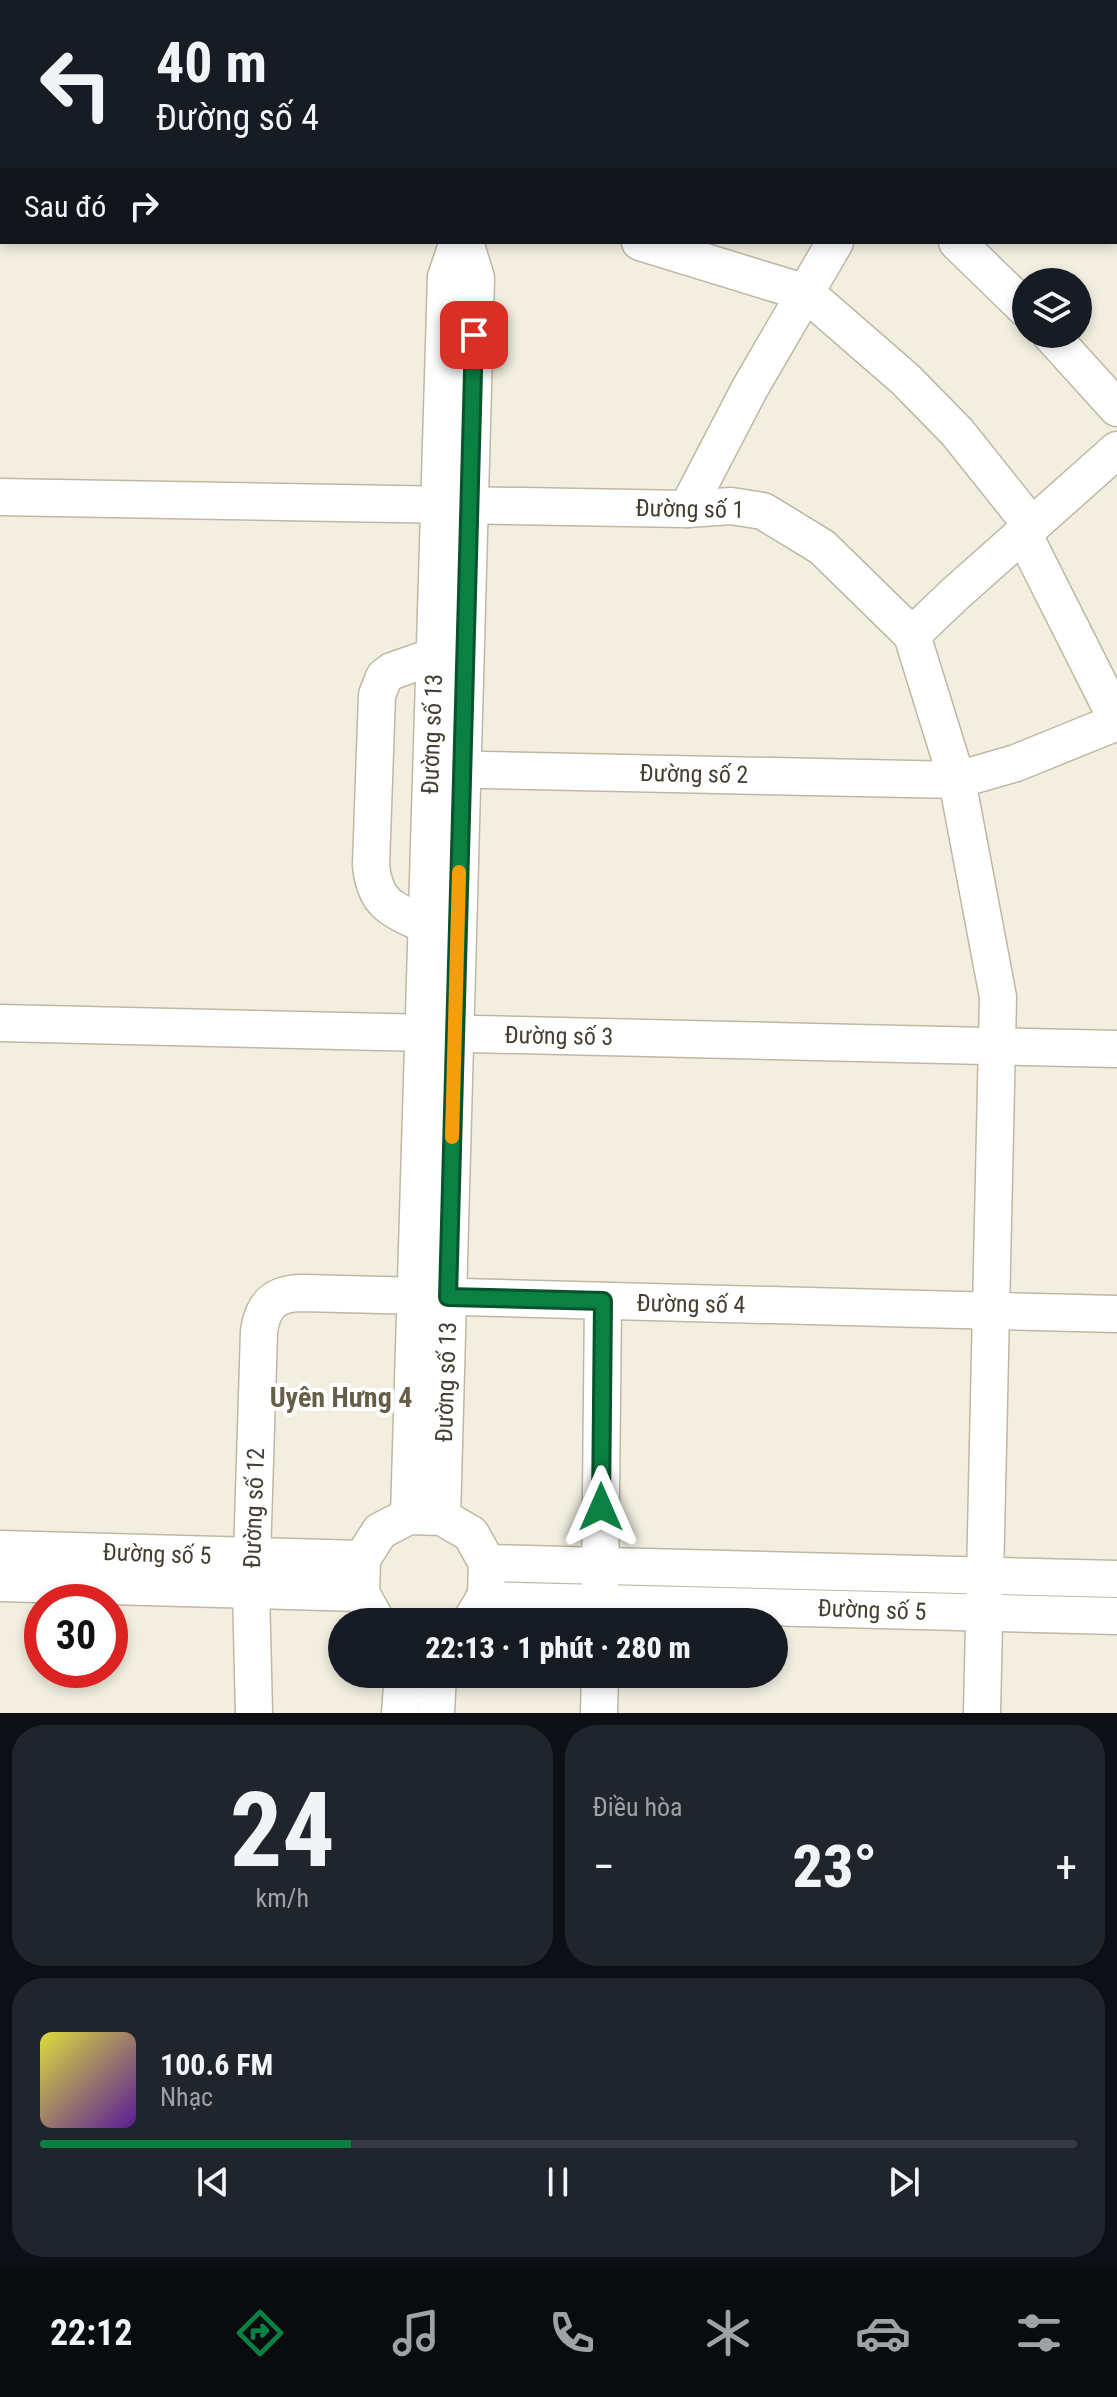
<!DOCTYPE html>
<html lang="vi">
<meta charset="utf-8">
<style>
body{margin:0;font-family:"Roboto Condensed",sans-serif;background:#20242c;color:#f1f3f6;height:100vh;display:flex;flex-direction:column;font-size:30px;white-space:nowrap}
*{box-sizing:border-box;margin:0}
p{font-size:26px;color:#9ea1a6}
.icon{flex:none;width:44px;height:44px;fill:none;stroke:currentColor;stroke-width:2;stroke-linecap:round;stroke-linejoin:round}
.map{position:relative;height:1713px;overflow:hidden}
.side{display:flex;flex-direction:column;gap:12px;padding:12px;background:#0d0f14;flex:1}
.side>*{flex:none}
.hud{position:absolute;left:0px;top:0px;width:1118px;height:244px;box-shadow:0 4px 12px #0003;background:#171b24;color:#f1f3f6;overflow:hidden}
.buttons{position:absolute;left:1012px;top:268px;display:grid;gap:16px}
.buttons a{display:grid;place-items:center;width:80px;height:80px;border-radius:50%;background:#171b24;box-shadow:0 4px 12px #0003;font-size:40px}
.speed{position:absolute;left:24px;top:1584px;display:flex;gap:16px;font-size:40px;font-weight:700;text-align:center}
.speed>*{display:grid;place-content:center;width:104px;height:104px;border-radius:50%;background:#171b24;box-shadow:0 4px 12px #0003;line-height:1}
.speed .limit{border:12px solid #d22;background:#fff;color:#111}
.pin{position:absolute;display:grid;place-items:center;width:68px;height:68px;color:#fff;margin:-34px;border-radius:16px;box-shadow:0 4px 12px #0006}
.me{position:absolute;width:88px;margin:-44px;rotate:0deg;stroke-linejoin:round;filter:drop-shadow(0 0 6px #0008)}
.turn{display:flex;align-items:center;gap:28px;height:168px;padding:0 24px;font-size:36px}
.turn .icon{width:104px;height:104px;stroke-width:2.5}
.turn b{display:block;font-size:56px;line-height:68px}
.then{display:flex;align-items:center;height:76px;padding:0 24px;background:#0003;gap:16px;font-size:30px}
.big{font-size:60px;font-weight:800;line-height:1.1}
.side .widget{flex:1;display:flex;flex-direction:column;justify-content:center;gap:12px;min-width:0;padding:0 28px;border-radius:32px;background:#20242c}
.side .dial{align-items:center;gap:0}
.dial b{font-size:104px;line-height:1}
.song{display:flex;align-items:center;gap:24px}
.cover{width:96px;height:96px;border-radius:12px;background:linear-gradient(135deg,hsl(60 70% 55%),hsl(270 70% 35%))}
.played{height:8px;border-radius:4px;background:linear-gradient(90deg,#0b8043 30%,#363941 30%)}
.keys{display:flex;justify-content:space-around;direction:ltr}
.heat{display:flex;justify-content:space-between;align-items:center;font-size:44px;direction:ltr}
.side .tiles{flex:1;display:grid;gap:12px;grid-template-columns:1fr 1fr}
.widget:last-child{grid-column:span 2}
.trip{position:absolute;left:328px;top:1608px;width:460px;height:80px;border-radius:40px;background:#171b24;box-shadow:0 4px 12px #0003;font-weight:800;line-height:80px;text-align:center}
.tabs{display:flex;height:128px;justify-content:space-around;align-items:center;background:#090b0e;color:#9ea1a6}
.tabs .icon{width:56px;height:56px}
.tabs .selected{color:#0b8043}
.tabs b{font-size:36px;color:#f1f3f6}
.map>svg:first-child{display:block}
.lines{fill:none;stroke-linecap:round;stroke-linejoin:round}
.street-casing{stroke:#beb8a3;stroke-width:39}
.street{stroke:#fff;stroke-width:36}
.route-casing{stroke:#07532c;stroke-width:20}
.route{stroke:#0b8043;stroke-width:14}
.slow{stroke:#f59e0b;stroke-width:14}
.labels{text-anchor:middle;stroke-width:8;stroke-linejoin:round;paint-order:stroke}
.street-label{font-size:24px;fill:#443f31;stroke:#fff}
.quarter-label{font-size:28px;font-weight:bold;fill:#675e48;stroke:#fff}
</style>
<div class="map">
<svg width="1117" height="1713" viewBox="0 0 1117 1713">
<rect width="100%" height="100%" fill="#f2efe1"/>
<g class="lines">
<!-- street casing -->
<g class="street-casing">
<g id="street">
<path d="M467,0v2"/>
<path d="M1099,0l1,2"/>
<path d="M355,1v1"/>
<path d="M1116,38l1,2"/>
<path d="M640,242l166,51 99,86 52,53 75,94"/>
<path d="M957,242l69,67"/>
<path d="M1050,334l67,74"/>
<path d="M0,497l687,12 44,-3 32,5 59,36 90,88 45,145 41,217 -16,716"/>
<path d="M687,509l63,-121 85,-146"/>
<path d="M1023,533l94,187"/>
<path d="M912,635l43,-41 162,-144"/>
<path d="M437,769l520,11 59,-17 101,-41"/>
<path d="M427,926c-34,-17 -52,-20 -56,-61l6,-170 7,-18 8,-6 43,-15"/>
<path d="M0,1023l1117,26"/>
<path d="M409,1516l37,-1239 12,-35"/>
<path d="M442,1517l34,-1239 -11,-36"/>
<path d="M0,1549l362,10"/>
<path d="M487,1563l630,16"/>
<path d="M0,1583l361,10"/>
<path d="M600,1588l3,-287"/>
<path d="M483,1600l634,16"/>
<path d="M377,1622l-16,-29 1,-34 18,-28 29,-15 33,1 29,17 16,29 -1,33 -16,26"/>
<path d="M254,1713l-3,-123 8,-259c4,-27 16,-38 44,-38l814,21"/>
<path d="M400,1713l3,-39"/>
<path d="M436,1713l2,-39"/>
<path d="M599,1713l1,-39"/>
</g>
</g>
<!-- street -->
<use href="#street" class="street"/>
</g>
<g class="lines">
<!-- route casing -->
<g class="route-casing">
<path id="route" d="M474,335l-26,962 155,4 -2,206"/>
</g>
<!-- route -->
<use href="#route" class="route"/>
<!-- slow -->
<path class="slow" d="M452,1137l7,-265"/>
</g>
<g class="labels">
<!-- street labels -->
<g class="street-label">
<text transform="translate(690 509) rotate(1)" y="8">Đường số 1</text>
<text transform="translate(432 734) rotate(-88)" y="8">Đường số 13</text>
<text transform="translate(694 774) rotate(1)" y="8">Đường số 2</text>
<text transform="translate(559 1036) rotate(1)" y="8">Đường số 3</text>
<text transform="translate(691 1304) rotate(1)" y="8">Đường số 4</text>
<text transform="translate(446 1382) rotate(-88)" y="8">Đường số 13</text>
<text transform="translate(254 1508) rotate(-88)" y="8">Đường số 12</text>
<text transform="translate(157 1554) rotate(2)" y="8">Đường số 5</text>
<text transform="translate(872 1610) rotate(2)" y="8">Đường số 5</text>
</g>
<!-- quarter labels -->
<g class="quarter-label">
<text x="341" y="1407">Uyên Hưng 4</text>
</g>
</g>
</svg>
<div class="buttons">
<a><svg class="icon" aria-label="layers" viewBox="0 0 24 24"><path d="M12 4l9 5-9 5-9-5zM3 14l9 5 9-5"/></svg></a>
</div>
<div class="speed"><div class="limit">30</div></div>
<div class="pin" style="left:474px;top:335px;background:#d93025"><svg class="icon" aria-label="arrive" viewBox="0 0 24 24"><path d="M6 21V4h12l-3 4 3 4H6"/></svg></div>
<svg class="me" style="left:601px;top:1507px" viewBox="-20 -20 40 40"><path d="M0-17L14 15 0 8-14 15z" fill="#0b8043" stroke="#fff" stroke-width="4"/></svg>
<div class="trip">22:13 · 1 phút · 280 m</div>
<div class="hud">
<div class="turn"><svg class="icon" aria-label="left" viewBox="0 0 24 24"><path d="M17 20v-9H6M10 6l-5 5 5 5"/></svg><div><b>40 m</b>Đường số 4</div></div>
<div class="then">Sau đó<svg class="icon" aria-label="right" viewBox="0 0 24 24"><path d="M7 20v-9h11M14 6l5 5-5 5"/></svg></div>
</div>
</div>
<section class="side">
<div class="tiles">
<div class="widget dial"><b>24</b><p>km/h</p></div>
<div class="widget"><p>Điều hòa</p>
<div class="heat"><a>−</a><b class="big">23°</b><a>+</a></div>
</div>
<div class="widget">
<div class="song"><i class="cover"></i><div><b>100.6 FM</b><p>Nhạc</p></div></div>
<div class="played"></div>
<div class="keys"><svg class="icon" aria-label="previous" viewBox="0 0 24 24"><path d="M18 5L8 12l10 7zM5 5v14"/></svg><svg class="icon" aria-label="pause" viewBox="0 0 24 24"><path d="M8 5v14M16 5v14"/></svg><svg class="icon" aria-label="next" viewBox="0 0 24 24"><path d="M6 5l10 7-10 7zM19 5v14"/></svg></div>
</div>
</div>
</section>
<nav class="tabs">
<b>22:12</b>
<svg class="icon selected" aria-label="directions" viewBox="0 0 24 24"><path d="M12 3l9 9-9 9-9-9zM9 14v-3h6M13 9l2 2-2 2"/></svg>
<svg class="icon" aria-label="music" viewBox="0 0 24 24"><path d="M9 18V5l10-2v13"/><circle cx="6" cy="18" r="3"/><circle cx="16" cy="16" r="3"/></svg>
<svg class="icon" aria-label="phone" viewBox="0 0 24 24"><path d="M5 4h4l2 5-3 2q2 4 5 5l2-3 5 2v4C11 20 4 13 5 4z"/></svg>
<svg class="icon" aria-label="climate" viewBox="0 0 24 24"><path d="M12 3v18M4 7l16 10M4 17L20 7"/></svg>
<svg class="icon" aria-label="car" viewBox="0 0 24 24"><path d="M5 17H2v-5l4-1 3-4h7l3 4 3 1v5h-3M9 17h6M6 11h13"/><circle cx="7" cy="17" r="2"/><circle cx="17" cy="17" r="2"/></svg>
<svg class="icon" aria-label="filters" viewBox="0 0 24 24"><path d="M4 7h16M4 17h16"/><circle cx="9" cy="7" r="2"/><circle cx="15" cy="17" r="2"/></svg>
</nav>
